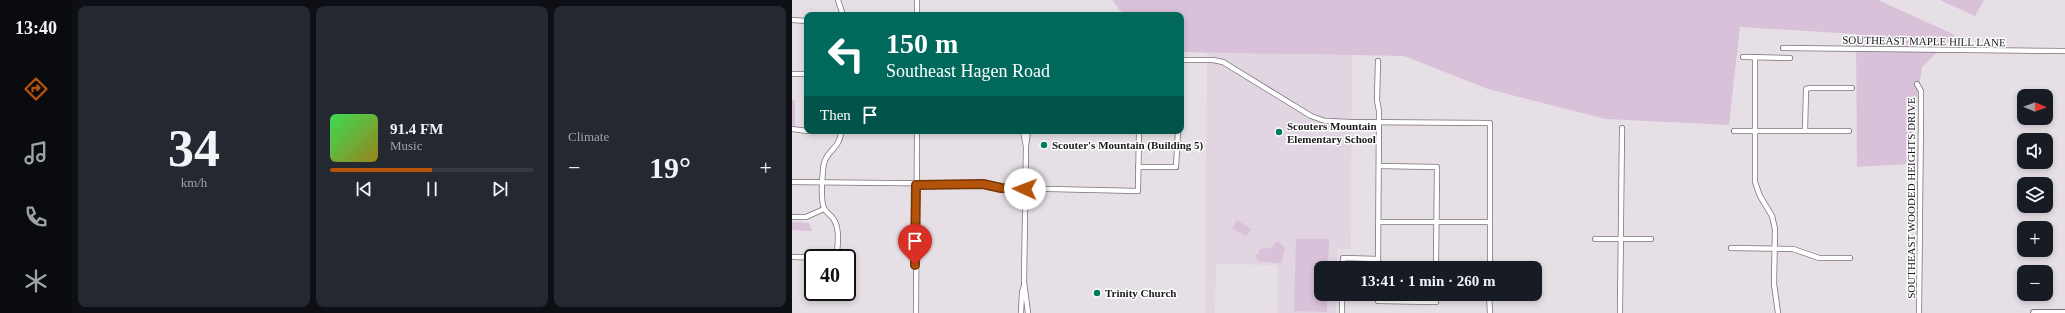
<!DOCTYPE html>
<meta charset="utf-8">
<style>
body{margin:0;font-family:"Times New Roman",serif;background:#242831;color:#f1f3f6;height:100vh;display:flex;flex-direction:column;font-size:15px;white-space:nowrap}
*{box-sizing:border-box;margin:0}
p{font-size:13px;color:#9ea1a6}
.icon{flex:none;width:22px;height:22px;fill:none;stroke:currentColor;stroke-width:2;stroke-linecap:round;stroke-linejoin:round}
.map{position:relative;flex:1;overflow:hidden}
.sheet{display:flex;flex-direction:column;gap:6px;padding:6px;background:#0d0f14;width:720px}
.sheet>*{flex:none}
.hud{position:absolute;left:12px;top:12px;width:380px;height:122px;border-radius:8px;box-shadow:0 2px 6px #0003;background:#00695c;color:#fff;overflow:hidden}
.needle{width:26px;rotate:91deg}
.buttons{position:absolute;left:1225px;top:89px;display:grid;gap:8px}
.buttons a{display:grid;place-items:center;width:36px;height:36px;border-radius:8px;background:#171b24;box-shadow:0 2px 6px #0003;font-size:20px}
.speed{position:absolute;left:12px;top:249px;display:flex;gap:8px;font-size:20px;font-weight:700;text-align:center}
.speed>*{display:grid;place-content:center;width:52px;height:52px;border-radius:50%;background:#171b24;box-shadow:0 2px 6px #0003;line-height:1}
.speed .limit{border:2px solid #111;border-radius:6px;background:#fff;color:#111}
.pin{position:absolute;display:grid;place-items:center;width:34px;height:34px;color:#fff;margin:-41px -17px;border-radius:50% 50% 50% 0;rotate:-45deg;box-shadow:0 0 4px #0007}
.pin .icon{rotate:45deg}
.me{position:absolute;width:44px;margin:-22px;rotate:272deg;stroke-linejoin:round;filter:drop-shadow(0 0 3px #0008)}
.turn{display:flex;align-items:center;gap:14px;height:84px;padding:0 16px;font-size:18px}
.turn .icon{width:52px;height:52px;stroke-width:2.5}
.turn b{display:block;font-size:28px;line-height:34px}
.then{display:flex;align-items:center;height:38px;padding:0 16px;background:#0003;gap:8px;font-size:15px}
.big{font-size:30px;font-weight:600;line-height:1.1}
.sheet .widget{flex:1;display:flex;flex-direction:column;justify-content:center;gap:6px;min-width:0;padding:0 14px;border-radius:8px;background:#242831}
.sheet .dial{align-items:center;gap:0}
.dial b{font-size:52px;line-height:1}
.song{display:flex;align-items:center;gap:12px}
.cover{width:48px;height:48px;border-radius:6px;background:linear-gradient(135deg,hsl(130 70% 55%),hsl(50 70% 35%))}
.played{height:4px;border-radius:2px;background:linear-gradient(90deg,#b45309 50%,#363941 50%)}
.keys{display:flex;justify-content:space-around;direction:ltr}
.heat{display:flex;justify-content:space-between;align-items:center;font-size:22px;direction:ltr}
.sheet .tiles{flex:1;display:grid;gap:6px;grid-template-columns:repeat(3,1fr)}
.trip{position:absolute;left:522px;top:261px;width:228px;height:40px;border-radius:8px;background:#171b24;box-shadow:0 2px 6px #0003;font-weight:600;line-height:40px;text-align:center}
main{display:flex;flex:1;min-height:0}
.tab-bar{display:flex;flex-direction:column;width:72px;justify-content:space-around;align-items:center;background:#090b0e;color:#9ea1a6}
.tab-bar .icon{width:28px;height:28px}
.tab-bar .on{color:#b45309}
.tab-bar b{font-size:18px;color:#f1f3f6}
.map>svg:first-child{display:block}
.built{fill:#e1d5e1}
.green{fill:#d8c1d9}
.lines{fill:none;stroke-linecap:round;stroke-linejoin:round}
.minor-casing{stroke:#777177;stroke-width:6}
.major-casing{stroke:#777177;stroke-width:8}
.minor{stroke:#fff;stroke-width:4.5}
.major{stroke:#fff;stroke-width:6}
.route-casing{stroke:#753606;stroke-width:10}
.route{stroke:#b45309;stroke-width:7}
.poi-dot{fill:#007d5c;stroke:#fff;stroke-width:1.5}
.labels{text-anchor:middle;stroke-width:3;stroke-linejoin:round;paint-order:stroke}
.street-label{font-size:11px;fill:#1a181b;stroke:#fff}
.poi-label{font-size:11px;font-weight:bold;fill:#1a181b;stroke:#fff;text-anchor:start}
</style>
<main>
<nav class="tab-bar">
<b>13:40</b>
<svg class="icon on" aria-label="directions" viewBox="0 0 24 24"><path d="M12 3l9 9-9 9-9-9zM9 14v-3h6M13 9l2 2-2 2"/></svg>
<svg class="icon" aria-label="music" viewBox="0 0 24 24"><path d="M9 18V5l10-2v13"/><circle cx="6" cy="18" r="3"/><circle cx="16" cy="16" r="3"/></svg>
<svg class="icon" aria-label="phone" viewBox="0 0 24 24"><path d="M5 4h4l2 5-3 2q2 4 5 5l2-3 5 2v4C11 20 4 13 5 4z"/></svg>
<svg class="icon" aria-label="climate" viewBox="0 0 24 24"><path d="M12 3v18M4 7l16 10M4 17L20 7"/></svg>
</nav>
<section class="sheet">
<div class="tiles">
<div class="widget dial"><b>34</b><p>km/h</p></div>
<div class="widget">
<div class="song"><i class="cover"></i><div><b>91.4 FM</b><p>Music</p></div></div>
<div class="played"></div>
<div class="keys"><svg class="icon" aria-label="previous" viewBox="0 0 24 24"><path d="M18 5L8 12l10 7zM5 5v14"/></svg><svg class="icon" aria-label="pause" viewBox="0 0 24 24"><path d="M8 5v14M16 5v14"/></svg><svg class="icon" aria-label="next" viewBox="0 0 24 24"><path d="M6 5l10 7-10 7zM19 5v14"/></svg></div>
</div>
<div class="widget"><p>Climate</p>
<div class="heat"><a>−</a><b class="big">19°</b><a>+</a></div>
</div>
</div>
</section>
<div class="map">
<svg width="1273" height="313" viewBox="0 0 1273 313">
<rect width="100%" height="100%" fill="#e6e0e6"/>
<!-- built -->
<path class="built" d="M415,52l145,3 -1,194h-14v19h-16v26h15v19h-59l1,-48 -62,-1 -1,49h-10z"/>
<!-- green -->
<g class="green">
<path d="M320,0h766l77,35 -33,32 -15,97 -50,3 -1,-133 -116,-7 -11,98 -123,-6 -118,-30 -84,-33 -223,-4v-37h-57z"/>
<path d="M1148,0h44l-9,16z"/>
<path d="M0,100l3,1v25l-3,-1z"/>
<path d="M445,220l14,9 -5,7 -14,-8z"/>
<path d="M0,222l17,1 3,8 -20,-1z"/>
<path d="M504,239h33l-1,29h-7v26h6v18l-33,-1z"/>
<path d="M485,241l8,7 -3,13 -3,2 -21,-2 -2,-5 4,-7 11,-1z"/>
</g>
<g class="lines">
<!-- minor casing -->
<g class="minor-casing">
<g id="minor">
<path d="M46,0l5,15"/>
<path d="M125,0v15"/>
<path d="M0,20l15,1"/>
<path d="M991,48l282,3"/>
<path d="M951,57l47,1"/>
<path d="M963,57v125l5,14 12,20 3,13 -1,55 4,29"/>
<path d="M389,60h32l10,2 88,54 14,5 26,1 139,1v145"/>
<path d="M586,61l-1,39 2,11 -1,157"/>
<path d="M0,74h15"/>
<path d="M1125,84l4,7v20l-2,202"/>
<path d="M0,129l15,2"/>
<path d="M1013,130l1,-41 4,-1h42"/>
<path d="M231,131l3,15"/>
<path d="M236,131l-2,15 -2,136 4,31"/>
<path d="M942,131h115"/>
<path d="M587,166l58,1 -1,101"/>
<path d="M346,167h38l2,-36"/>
<path d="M0,182l191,2 18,4 137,3 1,-60"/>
<path d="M0,217h14l18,-8"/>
<path d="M587,222h111"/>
<path d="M803,239h56"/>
<path d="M939,248l62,1 26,9h31"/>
<path d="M0,257l39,1 6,-5c1,-11 3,-27 -5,-36 -3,-3 -6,-5 -8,-9 -4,-10 -2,-26 -1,-37 0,-21 18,-21 18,-40"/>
<path d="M551,268v-10l35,1"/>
<path d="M586,294v7l58,1v-8"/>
<path d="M697,294l1,19"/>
<path d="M124,313l1,-182"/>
<path d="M229,313l1,-21 2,-6"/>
<path d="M550,313v-19"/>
<path d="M828,313l2,-185"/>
</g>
</g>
<!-- major casing -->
<g class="major-casing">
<path id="major" d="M1242,313h31"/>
</g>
<!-- minor -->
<use href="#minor" class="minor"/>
<!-- major -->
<use href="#major" class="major"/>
</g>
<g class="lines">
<!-- route casing -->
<g class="route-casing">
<path id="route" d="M123,265l1,-80 67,-1 18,4 24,1"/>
</g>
<!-- route -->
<use href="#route" class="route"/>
</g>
<!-- markers -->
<g class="poi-dot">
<circle cx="487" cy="132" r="4"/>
<circle cx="252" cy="145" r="4"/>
<circle cx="305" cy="293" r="4"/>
</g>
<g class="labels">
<!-- street labels -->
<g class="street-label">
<text transform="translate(1132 41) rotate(1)" y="4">SOUTHEAST MAPLE HILL LANE</text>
<text transform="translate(1119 198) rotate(-90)" y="4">SOUTHEAST WOODED HEIGHTS DRIVE</text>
</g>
<!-- poi labels -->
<g class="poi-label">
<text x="495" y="130">Scouters Mountain<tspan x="495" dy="13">Elementary School</tspan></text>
<text x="260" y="149">Scouter's Mountain (Building 5)</text>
<text x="313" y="297">Trinity Church</text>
</g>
</g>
</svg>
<div class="buttons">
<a><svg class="needle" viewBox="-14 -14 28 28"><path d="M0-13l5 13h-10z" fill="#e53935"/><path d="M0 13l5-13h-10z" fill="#9ea1a6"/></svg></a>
<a><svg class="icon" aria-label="sound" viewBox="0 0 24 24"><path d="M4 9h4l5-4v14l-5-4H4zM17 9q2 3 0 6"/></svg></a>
<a><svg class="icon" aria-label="layers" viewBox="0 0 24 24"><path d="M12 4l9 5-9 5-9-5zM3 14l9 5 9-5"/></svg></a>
<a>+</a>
<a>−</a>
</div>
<div class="speed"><div class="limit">40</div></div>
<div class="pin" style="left:123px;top:265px;background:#d93025"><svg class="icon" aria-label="arrive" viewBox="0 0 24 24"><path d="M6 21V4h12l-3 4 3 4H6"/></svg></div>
<svg class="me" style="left:233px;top:189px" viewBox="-20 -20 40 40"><circle r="19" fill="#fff"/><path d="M0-13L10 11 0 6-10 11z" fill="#b45309"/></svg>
<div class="trip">13:41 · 1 min · 260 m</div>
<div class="hud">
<div class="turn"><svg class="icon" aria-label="left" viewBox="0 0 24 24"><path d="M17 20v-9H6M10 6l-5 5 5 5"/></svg><div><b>150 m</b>Southeast Hagen Road</div></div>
<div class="then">Then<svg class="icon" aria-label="arrive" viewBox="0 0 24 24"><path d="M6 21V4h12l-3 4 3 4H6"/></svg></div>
</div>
</div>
</main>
